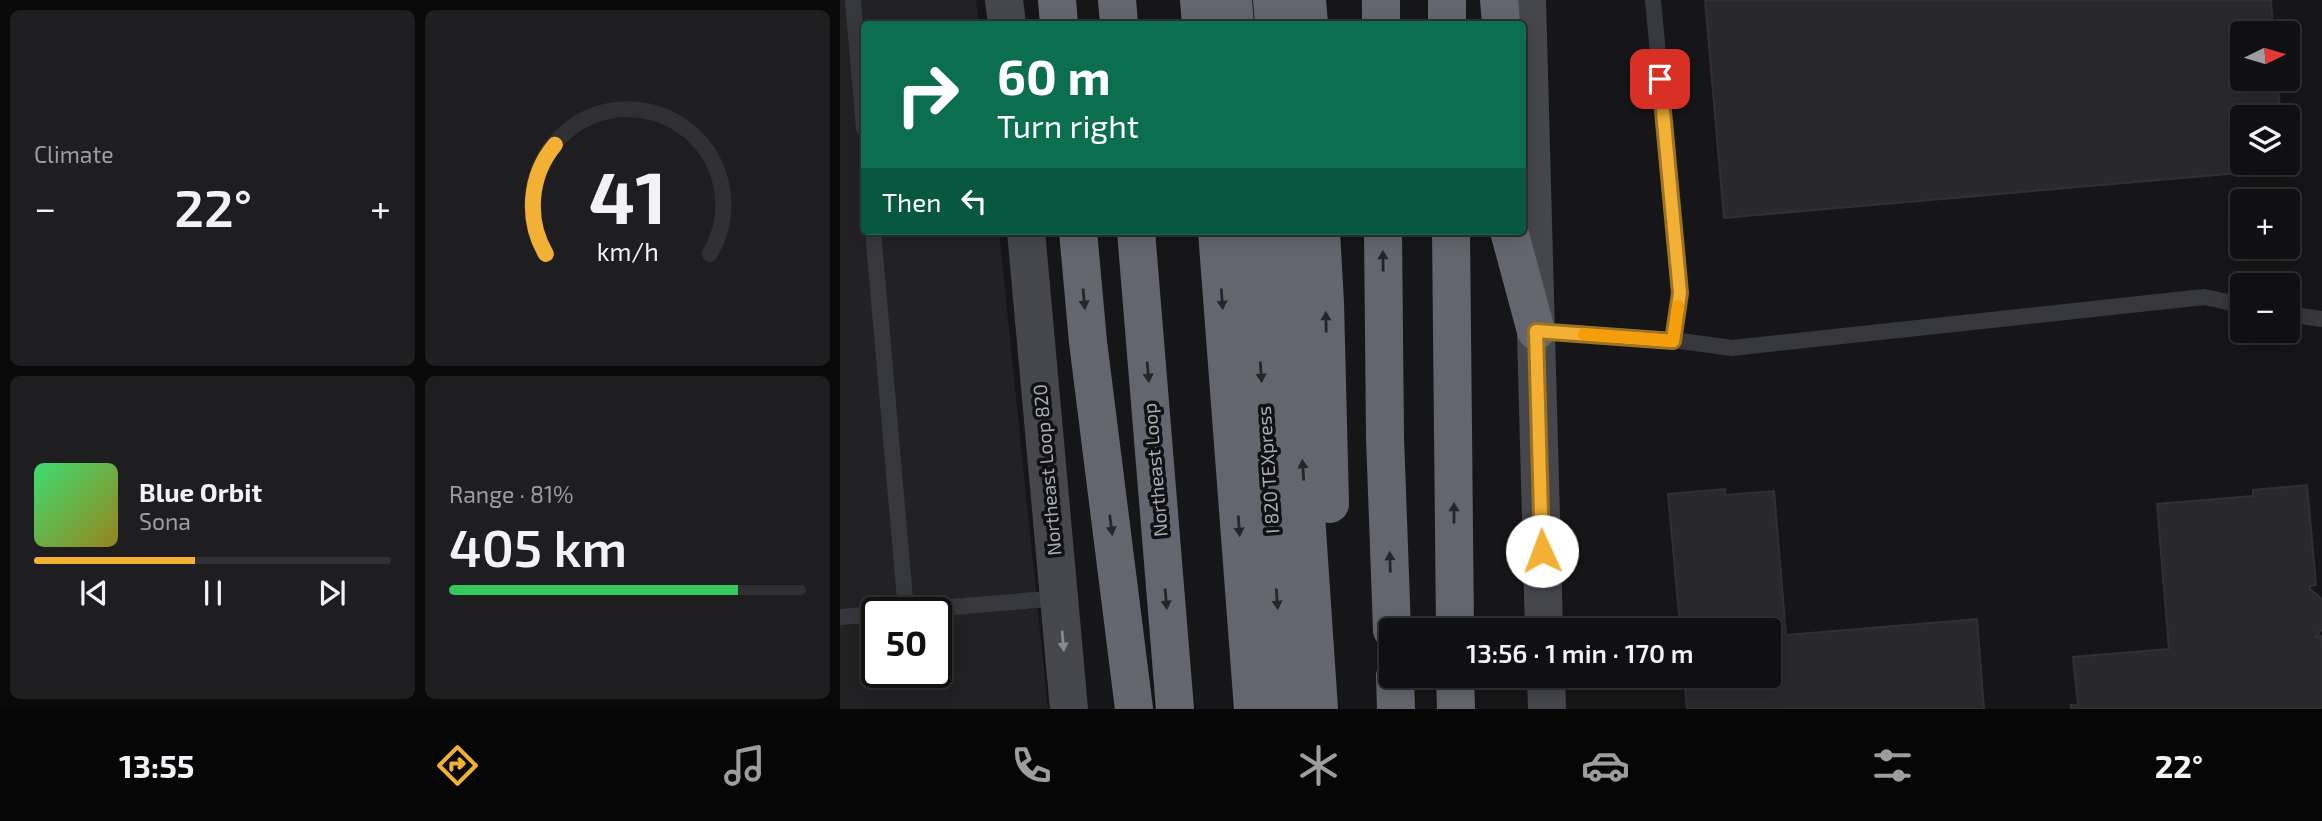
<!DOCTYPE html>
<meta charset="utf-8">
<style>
body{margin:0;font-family:"Exo 2",sans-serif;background:#1e1e20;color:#f1f3f6;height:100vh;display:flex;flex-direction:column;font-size:26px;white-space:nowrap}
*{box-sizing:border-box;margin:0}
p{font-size:23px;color:#9c9d9f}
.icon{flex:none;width:38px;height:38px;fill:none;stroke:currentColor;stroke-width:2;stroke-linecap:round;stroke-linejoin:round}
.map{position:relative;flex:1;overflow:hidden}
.sheet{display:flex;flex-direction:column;gap:10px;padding:10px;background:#09090a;width:840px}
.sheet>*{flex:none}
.hud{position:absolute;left:21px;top:21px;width:665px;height:214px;border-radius:7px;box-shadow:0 4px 18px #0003,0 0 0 2px #303032;background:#0b6e4f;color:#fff;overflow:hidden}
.needle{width:46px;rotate:85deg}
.tools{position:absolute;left:1390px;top:21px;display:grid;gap:14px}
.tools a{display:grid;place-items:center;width:70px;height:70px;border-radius:7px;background:#101012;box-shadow:0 4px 18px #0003,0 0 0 2px #303032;font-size:35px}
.speed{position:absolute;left:21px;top:597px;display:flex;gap:14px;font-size:35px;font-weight:700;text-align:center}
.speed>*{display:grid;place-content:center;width:91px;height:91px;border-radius:50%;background:#101012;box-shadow:0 4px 18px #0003,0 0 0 2px #303032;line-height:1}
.speed .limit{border:4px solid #111;border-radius:10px;background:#fff;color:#111}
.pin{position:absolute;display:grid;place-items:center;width:60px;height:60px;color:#fff;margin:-30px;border-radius:14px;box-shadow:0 4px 10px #0006}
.me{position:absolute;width:77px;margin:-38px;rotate:358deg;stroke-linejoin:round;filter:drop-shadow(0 0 5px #0008)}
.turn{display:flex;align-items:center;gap:24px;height:147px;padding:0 21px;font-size:32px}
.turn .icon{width:91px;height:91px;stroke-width:2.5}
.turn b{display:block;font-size:49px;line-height:60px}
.then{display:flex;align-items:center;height:66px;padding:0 21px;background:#0003;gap:14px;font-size:26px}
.big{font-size:52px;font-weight:600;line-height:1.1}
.sheet .card{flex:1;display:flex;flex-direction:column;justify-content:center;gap:10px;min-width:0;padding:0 24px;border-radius:10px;background:#1e1e20}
.sheet .dial{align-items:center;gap:0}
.dial svg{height:182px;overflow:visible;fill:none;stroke:#303032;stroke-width:7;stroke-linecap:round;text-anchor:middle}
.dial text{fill:#f1f3f6;stroke:none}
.song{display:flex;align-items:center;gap:21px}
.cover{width:84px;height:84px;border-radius:10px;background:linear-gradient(135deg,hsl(140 70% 55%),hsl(50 70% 35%))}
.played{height:7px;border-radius:4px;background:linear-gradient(90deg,#f2b134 45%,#303032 45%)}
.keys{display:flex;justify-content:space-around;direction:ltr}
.heat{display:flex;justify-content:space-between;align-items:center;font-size:38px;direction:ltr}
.charge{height:10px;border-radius:5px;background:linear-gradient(90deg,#34c759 81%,#303032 0)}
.sheet .tiles{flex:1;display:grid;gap:10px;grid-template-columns:repeat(2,1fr)}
.trip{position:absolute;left:539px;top:618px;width:402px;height:70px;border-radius:7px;background:#101012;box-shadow:0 4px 18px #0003,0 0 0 2px #303032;font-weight:600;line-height:70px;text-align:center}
.tab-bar{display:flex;height:112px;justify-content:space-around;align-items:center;background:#060607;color:#9c9d9f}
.tab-bar .icon{width:49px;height:49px}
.tab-bar .selected{color:#f2b134}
.tab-bar b{font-size:32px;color:#f1f3f6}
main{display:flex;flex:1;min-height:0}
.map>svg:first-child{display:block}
.built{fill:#222225;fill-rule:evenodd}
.building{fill:#29292c;stroke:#303034;stroke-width:2}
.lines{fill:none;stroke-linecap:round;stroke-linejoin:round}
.service{stroke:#37383d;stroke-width:16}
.secondary{stroke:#45474d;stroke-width:38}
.motorway{stroke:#63666e;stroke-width:38}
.oneway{fill:#26262a}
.oneway2{fill:#858993}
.route-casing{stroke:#9d7322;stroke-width:18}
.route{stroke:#f2b134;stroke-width:12}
.slow{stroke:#f59e0b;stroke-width:12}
.labels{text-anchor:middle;stroke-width:7;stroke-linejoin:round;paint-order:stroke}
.street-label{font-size:19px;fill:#a8adb8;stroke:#111113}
</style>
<main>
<section class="sheet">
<div class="tiles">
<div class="card"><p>Climate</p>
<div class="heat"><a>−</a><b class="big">22°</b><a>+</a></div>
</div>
<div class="card dial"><svg viewBox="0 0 100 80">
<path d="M14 69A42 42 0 1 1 86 69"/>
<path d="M14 69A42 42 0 0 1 18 21" stroke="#f2b134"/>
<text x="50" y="56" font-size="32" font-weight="700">41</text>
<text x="50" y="72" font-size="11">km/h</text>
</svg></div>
<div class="card">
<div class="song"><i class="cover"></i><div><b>Blue Orbit</b><p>Sona</p></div></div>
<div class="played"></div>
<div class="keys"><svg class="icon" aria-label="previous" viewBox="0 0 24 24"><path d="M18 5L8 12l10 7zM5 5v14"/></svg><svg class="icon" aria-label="pause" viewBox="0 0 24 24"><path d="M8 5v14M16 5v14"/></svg><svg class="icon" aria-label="next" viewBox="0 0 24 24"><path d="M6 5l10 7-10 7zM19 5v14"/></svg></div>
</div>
<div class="card"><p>Range · 81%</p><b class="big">405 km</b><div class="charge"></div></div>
</div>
</section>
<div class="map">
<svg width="1482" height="709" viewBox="0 0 1482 709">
<rect width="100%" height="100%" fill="#161618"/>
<!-- built -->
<path class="built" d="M0,0h136l3,24h-115v207h135l49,478h-208zM37,612h59v60h-59z"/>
<!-- building -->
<g class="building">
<path d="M865,0h566l2,33h-31v46h35l4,38h-39v46h43v6l-561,49z"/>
<path d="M1467,485l9,100 -6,1v3l12,10v30l-6,8 5,-1 1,12v61h-251v-4h7l-5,-48 96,-8 -12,-145 96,-8v-6z"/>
<path d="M885,489v6l49,-4 12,144 191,-16 7,90h-297l-3,-33h85v-46h-93l4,-4 -12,-132z"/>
</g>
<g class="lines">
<!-- service -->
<g class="service">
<path d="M13,0l11,128"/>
<path d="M33,231l33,380"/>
<path d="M1447,314l35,5"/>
<path d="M696,331l137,9 7,-47 -27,-293"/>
<path d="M833,340l59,8 472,-51 38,8"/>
<path d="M54,612l165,-14"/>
<path d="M0,617l37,-3"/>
</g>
<!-- secondary -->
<g class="secondary">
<path d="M164,0l3,24"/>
<path d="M687,0l17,630"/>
<path d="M186,231l43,478"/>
<path d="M706,676l1,33"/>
</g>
<!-- motorway -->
<g class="motorway">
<path d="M217,0l2,24"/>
<path d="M277,0l2,24"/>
<path d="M359,0l2,24"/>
<path d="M393,0l2,24"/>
<path d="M432,0l2,24"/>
<path d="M467,0l2,24"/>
<path d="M541,0v24"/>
<path d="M607,0v24"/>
<path d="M659,0l2,24"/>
<path d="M238,231l10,111 46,367"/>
<path d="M296,231l39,478"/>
<path d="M377,231l36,478"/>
<path d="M410,231l35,478"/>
<path d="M447,231l32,478"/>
<path d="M481,231l4,72 5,201"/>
<path d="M543,231l2,206 7,193"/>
<path d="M611,231l4,399"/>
<path d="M669,231l27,100"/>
<path d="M555,676l1,33"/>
<path d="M615,676l1,33"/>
</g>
</g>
<!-- one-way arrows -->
<defs><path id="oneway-solid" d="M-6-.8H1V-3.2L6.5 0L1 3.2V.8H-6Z" transform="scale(1.75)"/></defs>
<g class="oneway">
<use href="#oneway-solid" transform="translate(543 261) rotate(-91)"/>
<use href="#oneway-solid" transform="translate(244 299) rotate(85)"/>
<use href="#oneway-solid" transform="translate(382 299) rotate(86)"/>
<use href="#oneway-solid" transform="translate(486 322) rotate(-91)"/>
<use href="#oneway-solid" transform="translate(308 372) rotate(85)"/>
<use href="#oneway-solid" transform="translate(421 372) rotate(86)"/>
<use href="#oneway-solid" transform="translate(463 470) rotate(-94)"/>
<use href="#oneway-solid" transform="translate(614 513) rotate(-90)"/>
<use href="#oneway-solid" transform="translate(271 525) rotate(83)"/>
<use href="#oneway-solid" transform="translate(399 526) rotate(86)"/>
<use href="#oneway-solid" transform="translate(550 562) rotate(-92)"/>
<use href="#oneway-solid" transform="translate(326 599) rotate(85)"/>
<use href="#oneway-solid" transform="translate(437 599) rotate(86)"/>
</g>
<use class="oneway2" href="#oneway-solid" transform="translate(223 641) rotate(85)"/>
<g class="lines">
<!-- route casing -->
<g class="route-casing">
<path id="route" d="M702,551l-6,-220 137,10 7,-48 -20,-214"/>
</g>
<!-- route -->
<use href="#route" class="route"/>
<!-- slow -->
<path class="slow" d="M744,334l89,7 5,-35"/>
</g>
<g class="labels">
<!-- street labels -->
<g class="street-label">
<text transform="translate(207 470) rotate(-95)" y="7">Northeast Loop 820</text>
<text transform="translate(315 470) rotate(-95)" y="7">Northeast Loop</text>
<text transform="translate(428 470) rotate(-94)" y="7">I 820 TEXpress</text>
</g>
</g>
</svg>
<div class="tools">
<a><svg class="needle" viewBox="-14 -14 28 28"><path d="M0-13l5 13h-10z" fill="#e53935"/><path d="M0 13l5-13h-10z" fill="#9c9d9f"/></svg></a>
<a><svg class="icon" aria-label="layers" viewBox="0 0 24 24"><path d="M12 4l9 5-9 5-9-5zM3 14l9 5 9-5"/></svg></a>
<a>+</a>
<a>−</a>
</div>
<div class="speed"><div class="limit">50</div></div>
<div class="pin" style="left:820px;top:79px;background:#d93025"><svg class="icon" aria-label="arrive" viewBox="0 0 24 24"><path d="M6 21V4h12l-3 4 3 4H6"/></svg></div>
<svg class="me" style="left:702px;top:551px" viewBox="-20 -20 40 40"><circle r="19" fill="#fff"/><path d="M0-13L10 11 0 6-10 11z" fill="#f2b134"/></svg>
<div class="trip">13:56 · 1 min · 170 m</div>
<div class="hud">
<div class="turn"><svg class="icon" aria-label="right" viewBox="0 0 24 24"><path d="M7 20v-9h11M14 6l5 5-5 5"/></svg><div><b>60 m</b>Turn right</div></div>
<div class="then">Then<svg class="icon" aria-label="left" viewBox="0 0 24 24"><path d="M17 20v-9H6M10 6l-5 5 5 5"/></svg></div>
</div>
</div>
</main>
<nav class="tab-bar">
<b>13:55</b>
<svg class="icon selected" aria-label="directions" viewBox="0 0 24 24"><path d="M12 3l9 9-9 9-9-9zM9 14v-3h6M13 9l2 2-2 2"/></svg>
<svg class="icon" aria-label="music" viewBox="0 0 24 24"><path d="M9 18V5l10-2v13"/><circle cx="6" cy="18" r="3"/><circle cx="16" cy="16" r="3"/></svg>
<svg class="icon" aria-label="phone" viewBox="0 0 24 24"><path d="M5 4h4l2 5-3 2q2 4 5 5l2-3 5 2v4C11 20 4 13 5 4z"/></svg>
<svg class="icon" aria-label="climate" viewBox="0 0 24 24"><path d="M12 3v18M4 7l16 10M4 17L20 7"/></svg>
<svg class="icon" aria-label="car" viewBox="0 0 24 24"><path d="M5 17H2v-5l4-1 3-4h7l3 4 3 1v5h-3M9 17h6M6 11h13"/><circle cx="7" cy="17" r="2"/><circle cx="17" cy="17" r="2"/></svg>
<svg class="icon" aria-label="filters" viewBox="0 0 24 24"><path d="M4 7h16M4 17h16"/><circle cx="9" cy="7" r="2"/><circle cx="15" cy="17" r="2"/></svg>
<b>22°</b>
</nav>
